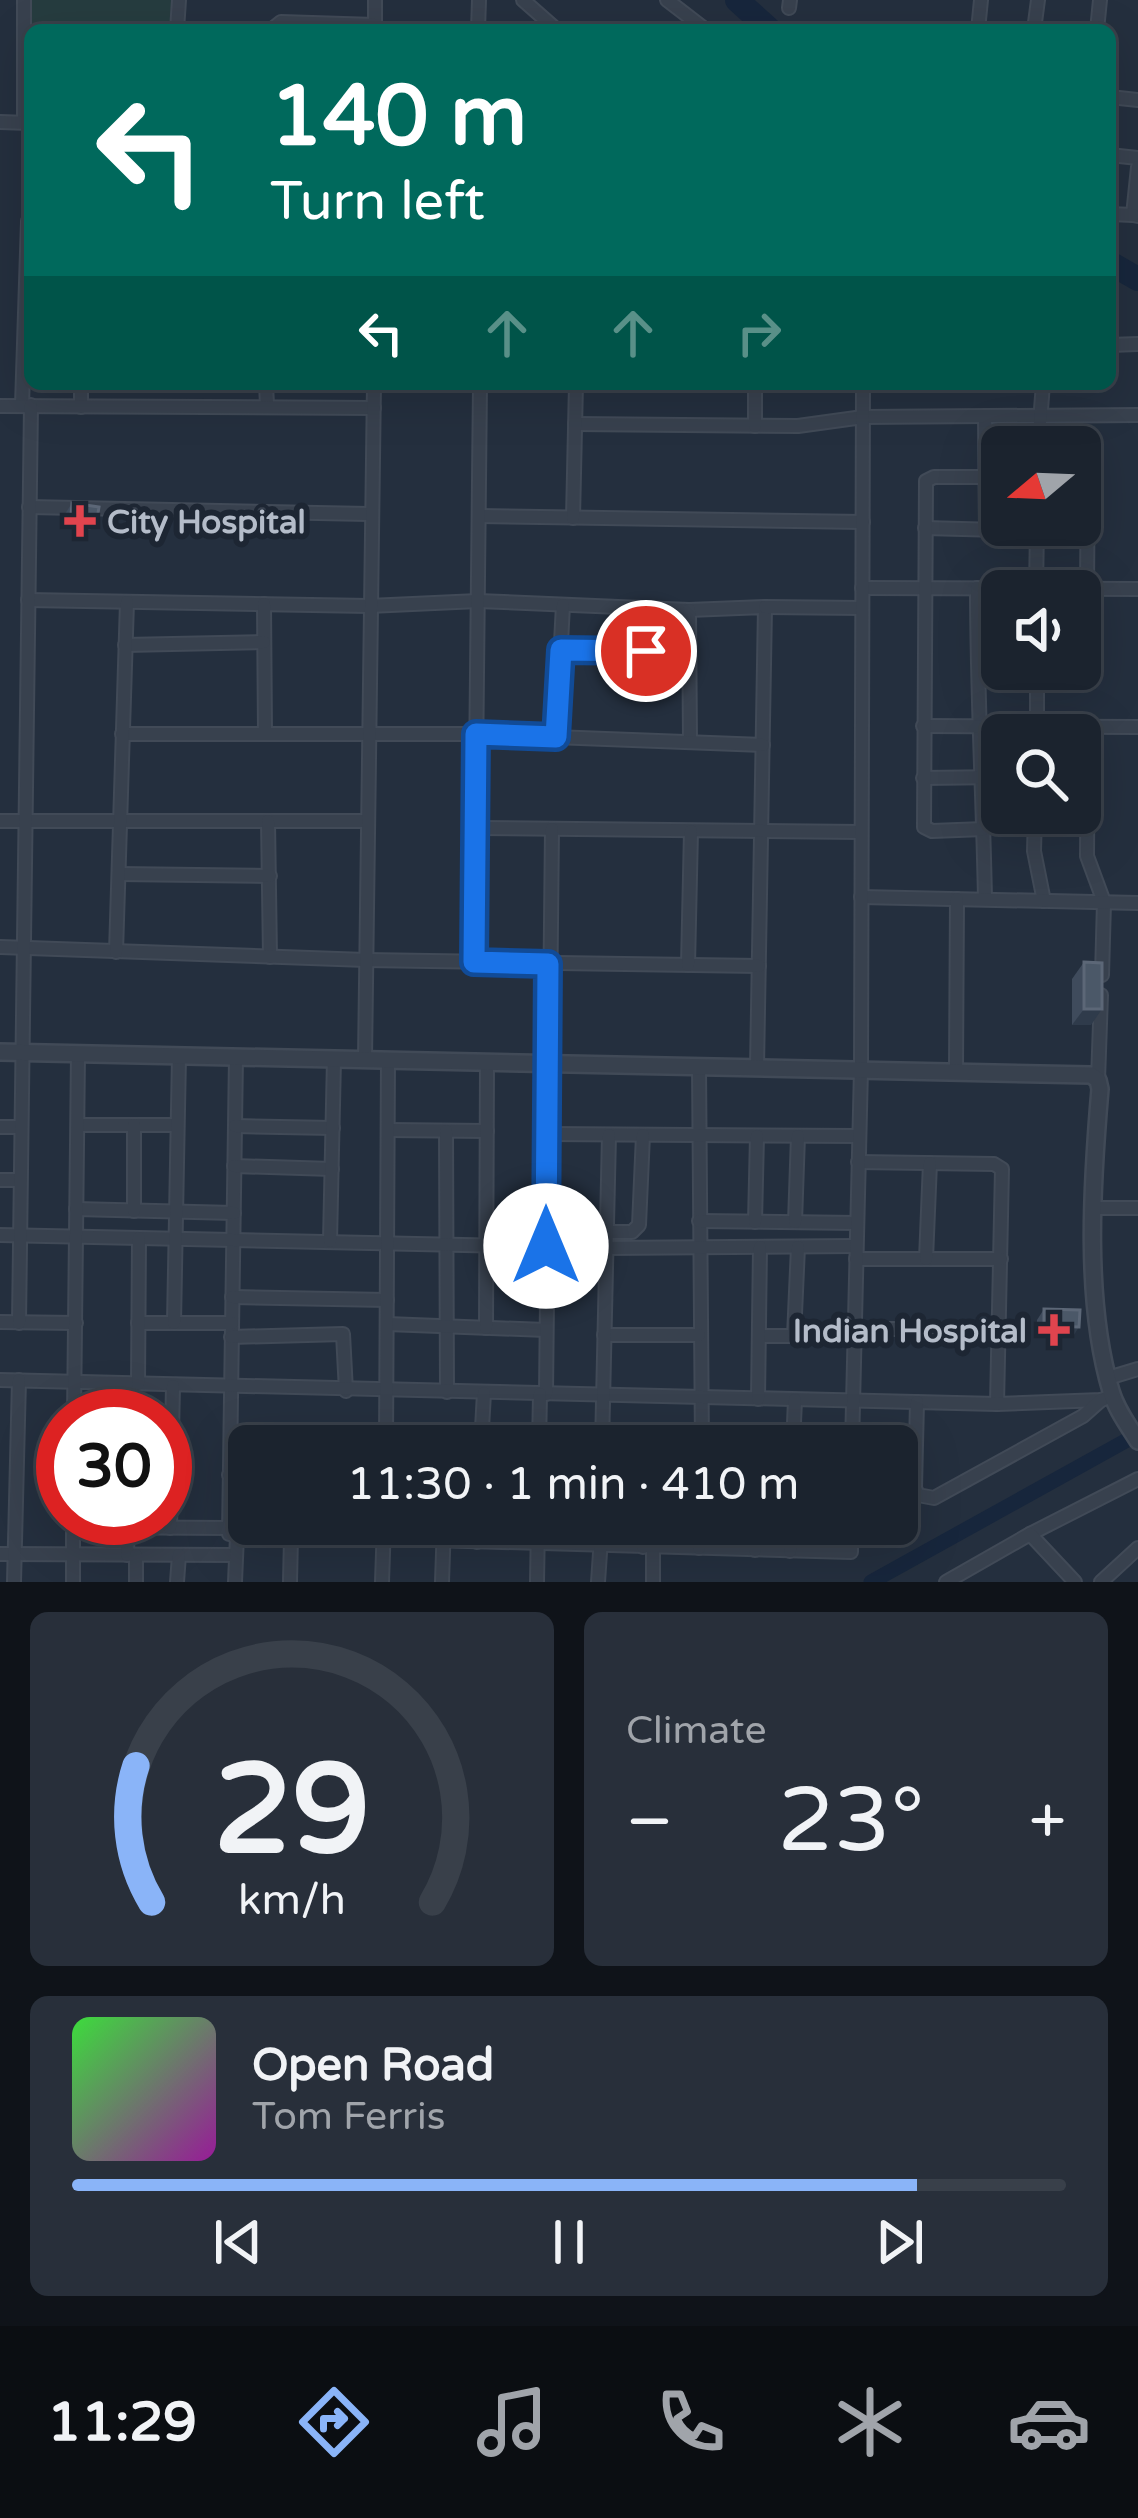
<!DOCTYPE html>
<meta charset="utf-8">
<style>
body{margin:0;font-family:"Varela Round",sans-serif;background:#282f3a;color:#f1f3f6;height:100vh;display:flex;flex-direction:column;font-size:45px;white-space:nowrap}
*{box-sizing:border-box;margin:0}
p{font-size:39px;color:#a0a4aa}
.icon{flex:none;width:66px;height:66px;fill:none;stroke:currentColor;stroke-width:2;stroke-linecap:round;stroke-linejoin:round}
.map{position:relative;height:1582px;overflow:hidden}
.sheet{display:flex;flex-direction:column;gap:30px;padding:30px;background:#0f1319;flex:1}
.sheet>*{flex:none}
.guide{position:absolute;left:24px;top:24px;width:1092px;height:366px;border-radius:18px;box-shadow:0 12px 48px #0002,0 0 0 3px #39404a;background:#00695c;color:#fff;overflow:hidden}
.needle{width:78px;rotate:251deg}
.buttons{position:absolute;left:981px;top:426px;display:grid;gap:24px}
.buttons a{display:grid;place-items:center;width:120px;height:120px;border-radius:18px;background:#1b232e;box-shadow:0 12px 48px #0002,0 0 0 3px #39404a;font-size:60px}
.speed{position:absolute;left:36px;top:1389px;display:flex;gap:24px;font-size:60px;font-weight:700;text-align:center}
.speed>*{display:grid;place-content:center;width:156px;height:156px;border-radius:50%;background:#1b232e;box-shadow:0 12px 48px #0002,0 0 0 3px #39404a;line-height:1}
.speed .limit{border:18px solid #d22;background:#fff;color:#111}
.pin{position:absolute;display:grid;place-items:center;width:102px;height:102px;color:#fff;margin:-51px;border:6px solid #fff;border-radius:50%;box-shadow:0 3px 12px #0007}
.me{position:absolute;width:132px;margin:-66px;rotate:0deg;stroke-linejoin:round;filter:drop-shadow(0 0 9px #0008)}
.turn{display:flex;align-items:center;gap:42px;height:252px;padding:0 48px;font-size:54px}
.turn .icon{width:156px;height:156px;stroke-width:2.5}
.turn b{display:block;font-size:84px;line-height:102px}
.lanes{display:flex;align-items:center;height:114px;padding:0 48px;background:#0003;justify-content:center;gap:60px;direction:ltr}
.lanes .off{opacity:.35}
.big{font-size:90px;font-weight:600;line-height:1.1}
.sheet .widget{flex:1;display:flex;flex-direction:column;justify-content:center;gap:18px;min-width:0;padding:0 42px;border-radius:18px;background:#282f3a}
.sheet .dial{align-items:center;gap:0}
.dial svg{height:312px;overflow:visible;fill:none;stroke:#39404a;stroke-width:7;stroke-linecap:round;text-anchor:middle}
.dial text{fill:#f1f3f6;stroke:none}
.song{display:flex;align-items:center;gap:36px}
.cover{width:144px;height:144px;border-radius:18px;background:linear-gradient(135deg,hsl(120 70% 55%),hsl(300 70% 35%))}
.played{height:12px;border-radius:6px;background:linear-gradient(90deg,#8ab4f8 85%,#39404a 85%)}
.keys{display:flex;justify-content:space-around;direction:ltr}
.heat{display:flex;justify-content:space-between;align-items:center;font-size:66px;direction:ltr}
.sheet .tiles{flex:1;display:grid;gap:30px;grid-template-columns:1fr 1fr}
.widget:last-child{grid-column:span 2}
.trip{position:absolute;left:228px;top:1425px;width:690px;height:120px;border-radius:18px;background:#1b232e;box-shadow:0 12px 48px #0002,0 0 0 3px #39404a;font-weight:600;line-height:120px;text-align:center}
.dock{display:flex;height:192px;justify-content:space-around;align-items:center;background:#0b0e12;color:#a0a4aa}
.dock .icon{width:84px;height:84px}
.dock .on{color:#8ab4f8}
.dock b{font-size:54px;color:#f1f3f6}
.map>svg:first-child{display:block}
.green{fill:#263c3f}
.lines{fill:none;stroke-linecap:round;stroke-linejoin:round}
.canal{stroke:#17263c;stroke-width:15}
.river{stroke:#17263c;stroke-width:24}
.minor-casing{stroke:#414a57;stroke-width:16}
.tertiary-casing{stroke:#414a57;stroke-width:20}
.minor{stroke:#38414e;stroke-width:12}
.tertiary{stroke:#38414e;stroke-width:15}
.wall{fill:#3f4b5c}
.shaded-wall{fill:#2f3b4b}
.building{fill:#4b5868;stroke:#5c6777;stroke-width:3}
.route-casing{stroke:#114b97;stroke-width:30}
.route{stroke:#1a73e8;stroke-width:21}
.health-dot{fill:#e0444e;stroke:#1d2633;stroke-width:4.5}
.labels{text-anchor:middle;stroke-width:12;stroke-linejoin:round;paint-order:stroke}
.poi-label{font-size:33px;font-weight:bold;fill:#b4bcc9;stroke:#1d2633;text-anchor:start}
</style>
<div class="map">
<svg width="1138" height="1582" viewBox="0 0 1138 1582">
<rect width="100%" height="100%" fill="#242f3e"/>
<!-- green -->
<path class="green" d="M26,0h155l-1,30h-150z"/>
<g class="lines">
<!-- canal -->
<path class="canal" d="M871,1582l267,-148"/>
<!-- river -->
<g class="river">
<path d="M737,0l33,30"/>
<path d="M1110,263l28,16"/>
</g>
<!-- minor casing -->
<g class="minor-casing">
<g id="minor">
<path d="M24,0v122"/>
<path d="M375,0v29"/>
<path d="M523,0l34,30"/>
<path d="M667,0l39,30"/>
<path d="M789,8l1,-8"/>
<path d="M177,30l2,-30"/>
<path d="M271,30l10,-8 94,3"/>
<path d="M478,30l1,-30"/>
<path d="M978,30l3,-30"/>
<path d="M1034,30l4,-30"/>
<path d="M1097,30l3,-30"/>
<path d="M1110,97l28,3"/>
<path d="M0,122l29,1"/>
<path d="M1110,155l28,3"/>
<path d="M1138,167l-5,48 5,1"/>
<path d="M1110,214l23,1"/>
<path d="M1110,345l28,-1"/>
<path d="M81,384v23"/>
<path d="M266,384l1,21"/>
<path d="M22,405l6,-184"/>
<path d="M0,406l374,2"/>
<path d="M985,416l1,114"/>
<path d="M575,424l223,2 65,-9 275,-2"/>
<path d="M755,426v-42"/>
<path d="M1038,447l5,-63"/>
<path d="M29,507l340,7"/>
<path d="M479,516l384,6"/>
<path d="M573,518l3,-134"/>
<path d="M925,528l112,3"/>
<path d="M862,588l276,1"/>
<path d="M977,588c0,105 6,207 8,311"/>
<path d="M1087,589l1,-132"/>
<path d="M1036,591l1,-65"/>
<path d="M28,600l341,6 109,-5 211,9 76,-3 -8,460"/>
<path d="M264,604l1,130"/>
<path d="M765,607l97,1"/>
<path d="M689,610l1,132"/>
<path d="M125,645l139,-3"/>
<path d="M561,650l128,1"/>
<path d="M1037,669v65"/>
<path d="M923,726l215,1"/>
<path d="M1088,727l-1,129 17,46 -2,73"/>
<path d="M122,734h354l287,11"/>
<path d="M556,737l7,-132"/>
<path d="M923,778l79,-1"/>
<path d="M1035,813l-1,38 10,50"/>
<path d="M0,821h367"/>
<path d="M268,821l2,136"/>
<path d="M475,828l386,4"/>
<path d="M984,829l-52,2 -8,-4 2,-346 8,-4h51"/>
<path d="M119,874l151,2"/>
<path d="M861,897l277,6"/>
<path d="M0,947l366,13 393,6"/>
<path d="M116,952l11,-350"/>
<path d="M474,962l6,-578"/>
<path d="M688,965l3,-134"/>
<path d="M236,1057l-7,477 622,18v-28"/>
<path d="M365,1059l9,-675"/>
<path d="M699,1066l3,380"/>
<path d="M956,1071l1,-172"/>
<path d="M1098,1080l3,-85"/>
<path d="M78,1125h99"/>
<path d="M235,1126l98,2"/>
<path d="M0,1127h21"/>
<path d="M388,1130l99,1"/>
<path d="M446,1131l1,261"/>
<path d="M547,1134l312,2"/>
<path d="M858,1162l136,2 8,5 -5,235"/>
<path d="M234,1166l98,3"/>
<path d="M0,1180h20"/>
<path d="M1095,1208h43"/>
<path d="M76,1209l158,4"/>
<path d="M134,1211v-86"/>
<path d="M699,1221l158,2"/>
<path d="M755,1222l2,-86"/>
<path d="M795,1222l3,-86"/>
<path d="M607,1232h25l7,-7 4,-90"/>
<path d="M0,1235l606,13 250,-2"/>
<path d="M330,1241l4,-182"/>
<path d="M856,1259h145"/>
<path d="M926,1259l4,-96"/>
<path d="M232,1297l155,3"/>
<path d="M0,1322l76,1"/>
<path d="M19,1323l12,-918"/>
<path d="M138,1323h94"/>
<path d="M174,1323l5,-267"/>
<path d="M387,1324l159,6"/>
<path d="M486,1328l1,-266"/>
<path d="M854,1329h145"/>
<path d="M604,1335h95"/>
<path d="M759,1336h95"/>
<path d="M794,1336l4,-89"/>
<path d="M231,1337l112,-3 3,57"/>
<path d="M1108,1378l30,-9"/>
<path d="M0,1380l997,24 104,-4 11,-4"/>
<path d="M138,1384l1,-146"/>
<path d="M546,1394l6,-565"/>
<path d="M758,1399l2,-152"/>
<path d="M917,1402l-2,86 3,7 16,3 149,-82 18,-16"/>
<path d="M74,1416l4,-362"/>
<path d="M386,1446l2,-386"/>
<path d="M481,1446l3,-53"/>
<path d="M539,1446l1,-52"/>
<path d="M602,1446l7,-311"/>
<path d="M793,1446l2,-46"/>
<path d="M852,1446l9,-377 2,-685"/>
<path d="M229,1475h20"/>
<path d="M73,1527l155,1"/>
<path d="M170,1528l3,-142"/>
<path d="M1030,1534l108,-55"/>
<path d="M477,1542l1,-18"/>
<path d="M643,1547l1,-23"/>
<path d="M699,1548l1,-24"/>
<path d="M755,1550v-26"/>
<path d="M790,1551l1,-27"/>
<path d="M0,1554l236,1"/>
<path d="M127,1555l1,-37"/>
<path d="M14,1582l5,-202"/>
<path d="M73,1582v-64"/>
<path d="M136,1582v-27"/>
<path d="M177,1582l2,-27"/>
<path d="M235,1582l2,-46"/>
<path d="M290,1582l1,-45"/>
<path d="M382,1582l2,-58"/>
<path d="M442,1582l2,-58"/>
<path d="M537,1582l1,-58"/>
<path d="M598,1582l4,-58"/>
<path d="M653,1582v-35"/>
<path d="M946,1582l84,-48 45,48"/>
<path d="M1101,1582l37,-34"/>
</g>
</g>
<!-- tertiary casing -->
<g class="tertiary-casing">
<path id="tertiary" d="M0,1052l1091,23 7,5 2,9c-8,94 -16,211 11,302 5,18 17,34 27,50"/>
</g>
<!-- minor -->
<use href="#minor" class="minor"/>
<!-- tertiary -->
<use href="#tertiary" class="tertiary"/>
</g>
<!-- wall -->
<g class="wall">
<path d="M72,503l25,16 -7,11 -27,-4 2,-12z"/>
<path d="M1084,962l7,63h-19v-46z"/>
<path d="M1044,1309l28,29 -36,-1 1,-17z"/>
</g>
<!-- shaded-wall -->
<g class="shaded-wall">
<path d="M71,515l26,4 -7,11 -27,-4z"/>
<path d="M1084,1009h18l-11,16h-19z"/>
<path d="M1044,1326l35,1 -7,11 -36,-1z"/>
</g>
<!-- building -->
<g class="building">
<path d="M72,503l27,4 -2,12 -26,-4z"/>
<path d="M1084,962l18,1v46h-18z"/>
<path d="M1044,1309l36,1 -1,17 -35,-1z"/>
</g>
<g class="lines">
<!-- route casing -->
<g class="route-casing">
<path id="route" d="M546,1246l2,-282 -74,-2 2,-228 80,3 5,-87 85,1"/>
</g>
<!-- route -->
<use href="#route" class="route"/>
</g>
<!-- markers -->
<g class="health-dot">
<path d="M74 503h12v12h12v12h-12v12h-12v-12h-12v-12h12z"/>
<path d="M1048 1312h12v12h12v12h-12v12h-12v-12h-12v-12h12z"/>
</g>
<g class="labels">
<!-- poi labels -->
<g class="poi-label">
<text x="107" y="533">City Hospital</text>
<text x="1027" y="1342" text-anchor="end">Indian Hospital</text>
</g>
</g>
</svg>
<div class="buttons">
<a><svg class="needle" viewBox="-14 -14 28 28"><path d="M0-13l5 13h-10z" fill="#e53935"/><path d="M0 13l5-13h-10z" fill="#a0a4aa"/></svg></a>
<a><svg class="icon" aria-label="sound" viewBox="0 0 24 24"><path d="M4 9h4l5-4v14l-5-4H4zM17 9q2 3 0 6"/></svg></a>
<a><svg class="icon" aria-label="search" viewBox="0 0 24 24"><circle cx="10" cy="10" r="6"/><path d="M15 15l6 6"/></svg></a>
</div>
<div class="speed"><div class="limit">30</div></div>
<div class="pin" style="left:646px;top:651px;background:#d93025"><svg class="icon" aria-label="arrive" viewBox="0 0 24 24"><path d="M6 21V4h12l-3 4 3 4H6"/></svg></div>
<svg class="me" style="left:546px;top:1246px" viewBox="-20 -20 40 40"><circle r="19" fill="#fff"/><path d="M0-13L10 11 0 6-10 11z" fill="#1a73e8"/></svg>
<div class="trip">11:30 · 1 min · 410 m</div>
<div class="guide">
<div class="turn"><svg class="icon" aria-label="left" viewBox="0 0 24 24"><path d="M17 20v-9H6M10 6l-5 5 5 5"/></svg><div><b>140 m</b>Turn left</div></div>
<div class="lanes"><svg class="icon" aria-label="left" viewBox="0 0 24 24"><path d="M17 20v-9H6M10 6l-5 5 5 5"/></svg><svg class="icon off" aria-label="ahead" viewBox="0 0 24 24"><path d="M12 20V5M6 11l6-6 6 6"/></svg><svg class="icon off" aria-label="ahead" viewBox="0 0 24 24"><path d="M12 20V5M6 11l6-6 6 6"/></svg><svg class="icon off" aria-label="right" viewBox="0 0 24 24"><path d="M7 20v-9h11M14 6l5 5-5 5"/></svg></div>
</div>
</div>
<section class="sheet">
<div class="tiles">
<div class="widget dial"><svg viewBox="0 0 100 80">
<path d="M14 69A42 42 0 1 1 86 69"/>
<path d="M14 69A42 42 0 0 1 10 34" stroke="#8ab4f8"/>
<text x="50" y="56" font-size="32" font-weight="700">29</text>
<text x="50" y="72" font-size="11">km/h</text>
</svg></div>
<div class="widget"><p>Climate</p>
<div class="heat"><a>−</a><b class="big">23°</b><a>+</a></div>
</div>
<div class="widget">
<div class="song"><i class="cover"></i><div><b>Open Road</b><p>Tom Ferris</p></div></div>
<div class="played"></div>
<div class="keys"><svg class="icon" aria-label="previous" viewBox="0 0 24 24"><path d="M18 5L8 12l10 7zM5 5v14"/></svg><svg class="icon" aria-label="pause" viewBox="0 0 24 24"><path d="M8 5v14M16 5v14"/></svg><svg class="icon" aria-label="next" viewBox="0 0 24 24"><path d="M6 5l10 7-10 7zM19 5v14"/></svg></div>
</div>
</div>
</section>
<nav class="dock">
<b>11:29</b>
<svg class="icon on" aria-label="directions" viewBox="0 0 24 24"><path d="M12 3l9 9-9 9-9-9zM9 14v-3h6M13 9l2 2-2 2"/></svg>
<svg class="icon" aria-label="music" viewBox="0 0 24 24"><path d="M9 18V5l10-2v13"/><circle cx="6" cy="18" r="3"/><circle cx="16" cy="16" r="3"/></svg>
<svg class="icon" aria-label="phone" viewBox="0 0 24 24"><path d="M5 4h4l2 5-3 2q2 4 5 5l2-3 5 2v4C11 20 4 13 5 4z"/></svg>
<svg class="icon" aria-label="climate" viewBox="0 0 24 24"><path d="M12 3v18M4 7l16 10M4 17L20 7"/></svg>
<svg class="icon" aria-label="car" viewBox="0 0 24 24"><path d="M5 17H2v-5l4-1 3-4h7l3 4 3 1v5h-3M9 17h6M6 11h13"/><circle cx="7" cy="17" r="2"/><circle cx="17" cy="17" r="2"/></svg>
</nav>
